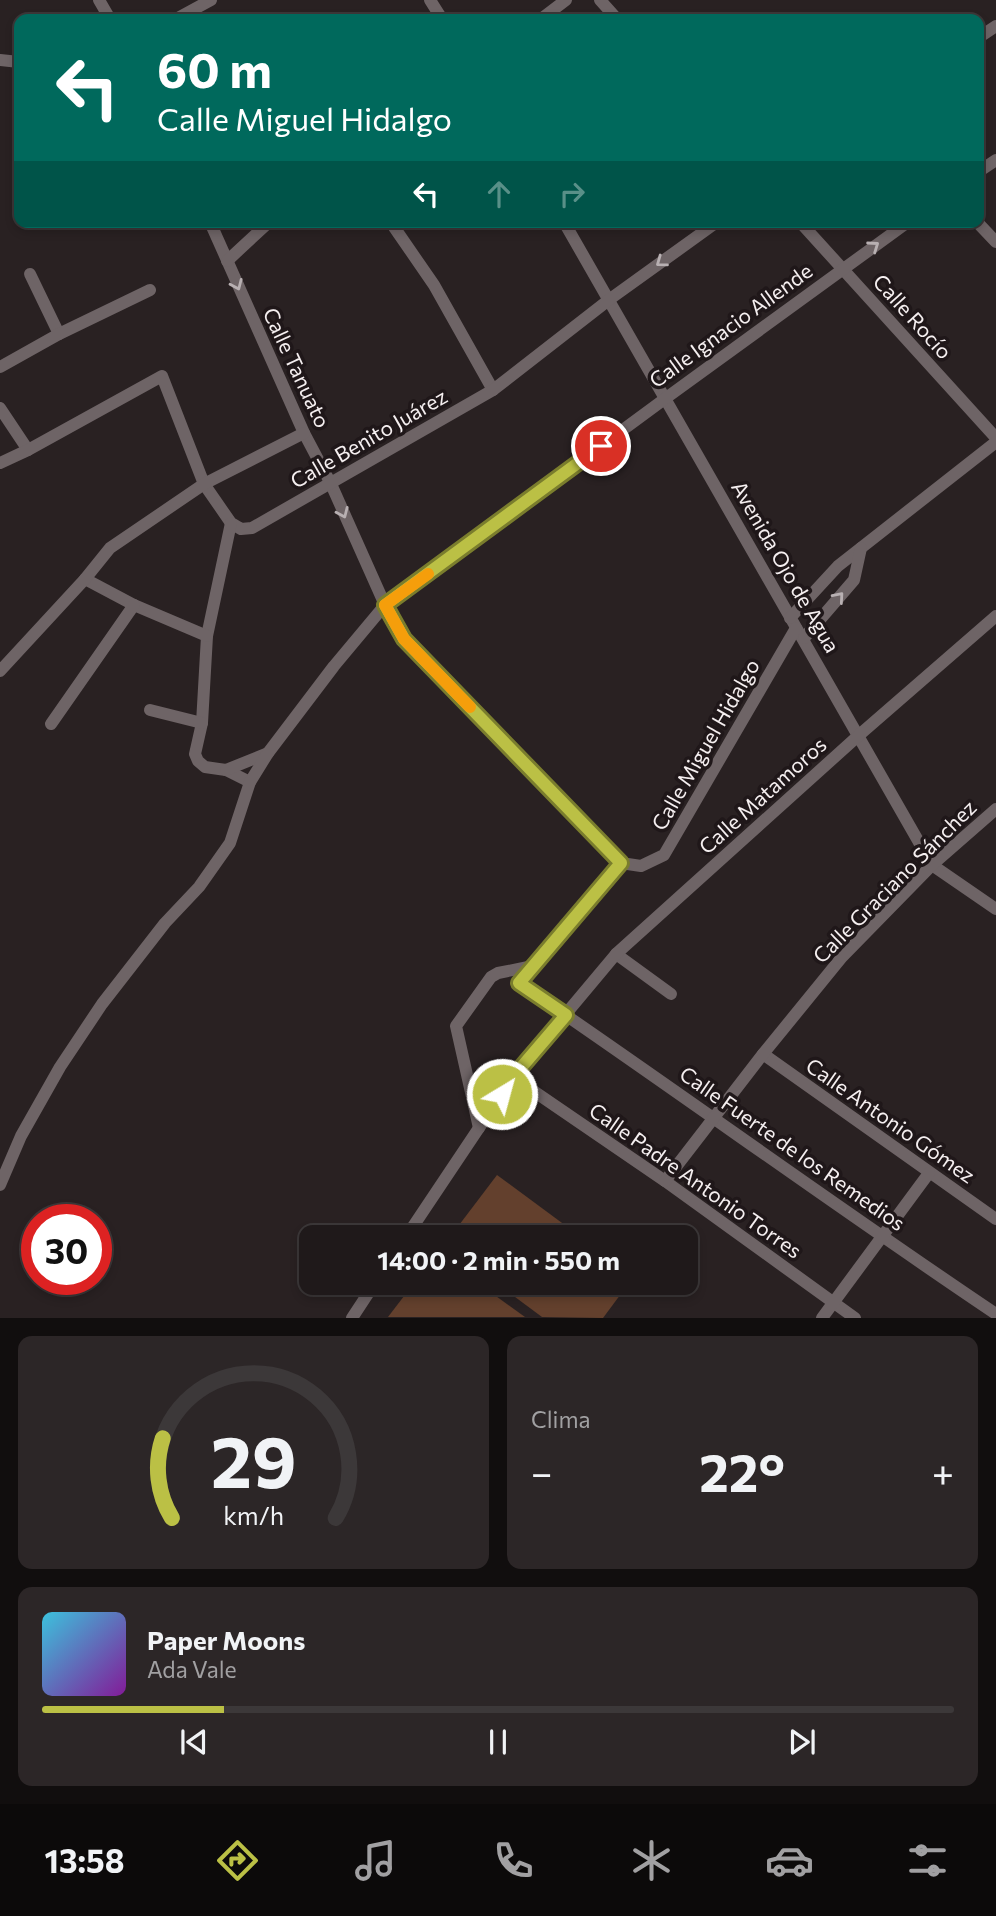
<!DOCTYPE html>
<html lang="es">
<meta charset="utf-8">
<style>
body{margin:0;font-family:Commissioner,sans-serif;background:#2c2627;color:#f1f3f6;height:100vh;display:flex;flex-direction:column;font-size:26px;white-space:nowrap}
*{box-sizing:border-box;margin:0}
p{font-size:23px;color:#a1a0a2}
.icon{flex:none;width:38px;height:38px;fill:none;stroke:currentColor;stroke-width:2;stroke-linecap:round;stroke-linejoin:round}
.map{position:relative;height:1318px;overflow:hidden}
.drawer{display:flex;flex-direction:column;gap:18px;padding:18px;background:#110e0e;flex:1}
.drawer>*{flex:none}
.top-card{position:absolute;left:14px;top:14px;width:970px;height:214px;border-radius:14px;box-shadow:0 4px 10px #0003,0 0 0 2px #3c3839;background:#00695c;color:#fff;overflow:hidden}
.speed{position:absolute;left:21px;top:1204px;display:flex;gap:14px;font-size:35px;font-weight:700;text-align:center}
.speed>*{display:grid;place-content:center;width:91px;height:91px;border-radius:50%;background:#1f191a;box-shadow:0 4px 10px #0003,0 0 0 2px #3c3839;line-height:1}
.speed .limit{border:10px solid #d22;background:#fff;color:#111}
.pin{position:absolute;display:grid;place-items:center;width:60px;height:60px;color:#fff;margin:-30px;border:4px solid #fff;border-radius:50%;box-shadow:0 2px 7px #0007}
.me{position:absolute;width:77px;margin:-38px;rotate:37deg;stroke-linejoin:round;filter:drop-shadow(0 0 5px #0008)}
.turn{display:flex;align-items:center;gap:24px;height:147px;padding:0 28px;font-size:32px}
.turn .icon{width:91px;height:91px;stroke-width:2.5}
.turn b{display:block;font-size:49px;line-height:60px}
.lanes{display:flex;align-items:center;height:66px;padding:0 28px;background:#0003;justify-content:center;gap:35px;direction:ltr}
.lanes .off{opacity:.35}
.big{font-size:52px;font-weight:700;line-height:1.1}
.drawer .card{flex:1;display:flex;flex-direction:column;justify-content:center;gap:10px;min-width:0;padding:0 24px;border-radius:14px;background:#2c2627}
.drawer .dial{align-items:center;gap:0}
.dial svg{height:182px;overflow:visible;fill:none;stroke:#3c3839;stroke-width:7;stroke-linecap:round;text-anchor:middle}
.dial text{fill:#f1f3f6;stroke:none}
.song{display:flex;align-items:center;gap:21px}
.cover{width:84px;height:84px;border-radius:10px;background:linear-gradient(135deg,hsl(190 70% 55%),hsl(290 70% 35%))}
.played{height:7px;border-radius:4px;background:linear-gradient(90deg,#bbc045 20%,#3c3839 20%)}
.keys{display:flex;justify-content:space-around;direction:ltr}
.heat{display:flex;justify-content:space-between;align-items:center;font-size:38px;direction:ltr}
.drawer .tiles{flex:1;display:grid;gap:18px;grid-template-columns:1fr 1fr}
.card:last-child{grid-column:span 2}
.trip{position:absolute;left:299px;top:1225px;width:399px;height:70px;border-radius:14px;background:#1f191a;box-shadow:0 4px 10px #0003,0 0 0 2px #3c3839;font-weight:700;line-height:70px;text-align:center}
.menu{display:flex;height:112px;justify-content:space-around;align-items:center;background:#0c0a0a;color:#a1a0a2}
.menu .icon{width:49px;height:49px}
.menu .current{color:#bbc045}
.menu b{font-size:32px;color:#f1f3f6}
.map>svg:first-child{display:block}
.green{fill:#63402d}
.lines{fill:none;stroke-linecap:round;stroke-linejoin:round}
.street{stroke:#6e6466;stroke-width:12}
.oneway{stroke:#b8b0b2}
.route-casing{stroke:#7a7d2d;stroke-width:18}
.route{stroke:#bbc045;stroke-width:12}
.slow{stroke:#f59e0b;stroke-width:12}
.labels{text-anchor:middle;stroke-width:7;stroke-linejoin:round;paint-order:stroke}
.street-label{font-size:21px;fill:#f5eff0;stroke:#1f1719}
</style>
<div class="map">
<svg width="996" height="1318" viewBox="0 0 996 1318">
<rect width="100%" height="100%" fill="#292122"/>
<!-- green -->
<g class="green">
<path d="M497,1175l84,62h-131z"/>
<path d="M414,1283h64l47,34h-137z"/>
<path d="M496,1283h133l-26,35 -61,-1z"/>
</g>
<g class="lines">
<!-- street -->
<g class="street">
<path d="M99,0l11,19"/>
<path d="M430,0l12,19"/>
<path d="M600,0l17,19"/>
<path d="M176,19l35,-19"/>
<path d="M541,19l25,-19"/>
<path d="M978,38l18,-12"/>
<path d="M0,60l19,2"/>
<path d="M978,172l18,-12"/>
<path d="M210,222l94,211 27,51 54,121 19,34 217,224"/>
<path d="M392,222l2,5 40,58 59,105"/>
<path d="M564,222l368,643 64,44"/>
<path d="M800,222l196,216"/>
<path d="M977,222l19,20"/>
<path d="M227,261l42,-39"/>
<path d="M30,274l29,60"/>
<path d="M0,367l59,-33 91,-44"/>
<path d="M0,408l28,42"/>
<path d="M0,463l28,-13 134,-74 42,108 27,39 10,6 11,-1 241,-138 117,-91 107,-77"/>
<path d="M231,523l-24,113 -5,87 -7,31 3,7 7,6 21,3 24,12"/>
<path d="M85,579l49,26 73,31"/>
<path d="M790,618l48,-52 158,-124"/>
<path d="M796,628l-132,227 -23,11 -20,-3 -102,120c160,109 316,223 477,331"/>
<path d="M804,638l50,-58 7,-32"/>
<path d="M0,671l85,-92 25,-31 94,-64 100,-51"/>
<path d="M150,710l52,13"/>
<path d="M51,724l83,-119"/>
<path d="M226,770l42,-17"/>
<path d="M616,954l55,40"/>
<path d="M763,1054l233,165"/>
<path d="M513,1077l152,104 190,137"/>
<path d="M479,1128l-23,-102 35,-49 7,-4 35,-7"/>
<path d="M665,1181l98,-127 79,-97 90,-92 64,-56"/>
<path d="M0,1185l21,-49 39,-69 42,-63 63,-81 34,-36 31,-44 20,-61 18,-29 66,-87 51,-61 281,-207 242,-176"/>
<path d="M406,1237l107,-160 103,-123 242,-218 138,-120"/>
<path d="M352,1318l23,-35"/>
<path d="M822,1318l107,-145"/>
</g>
</g>
<!-- one-way arrows -->
<defs><path id="oneway-chevron" d="M-2-3.5L2.5 0L-2 3.5" fill="none" stroke-width="1.6" stroke-linecap="round" stroke-linejoin="round" transform="scale(1.75)"/></defs>
<g class="oneway">
<use href="#oneway-chevron" transform="translate(874 246) rotate(-35)"/>
<use href="#oneway-chevron" transform="translate(661 262) rotate(144)"/>
<use href="#oneway-chevron" transform="translate(237 285) rotate(66)"/>
<use href="#oneway-chevron" transform="translate(343 513) rotate(66)"/>
<use href="#oneway-chevron" transform="translate(839 597) rotate(-49)"/>
</g>
<g class="lines">
<!-- route casing -->
<g class="route-casing">
<path id="route" d="M502,1094l11,-17 53,-62 -47,-32 102,-120 -217,-224 -19,-34 216,-159"/>
</g>
<!-- route -->
<use href="#route" class="route"/>
<!-- slow -->
<path class="slow" d="M428,574l-43,31 19,34 66,68"/>
</g>
<g class="labels">
<!-- street labels -->
<g class="street-label">
<text transform="translate(912 317) rotate(48)" y="7">Calle Rocío</text>
<text transform="translate(731 326) rotate(-36)" y="7">Calle Ignacio Allende</text>
<text transform="translate(296 368) rotate(65)" y="7">Calle Tanuato</text>
<text transform="translate(369 439) rotate(-30)" y="7">Calle Benito Juárez</text>
<text transform="translate(785 567) rotate(60)" y="7">Avenida Ojo de Agua</text>
<text transform="translate(706 745) rotate(-60)" y="7">Calle Miguel Hidalgo</text>
<text transform="translate(763 796) rotate(-42)" y="7">Calle Matamoros</text>
<text transform="translate(895 882) rotate(-45)" y="7">Calle Graciano Sánchez</text>
<text transform="translate(890 1121) rotate(35)" y="7">Calle Antonio Gómez</text>
<text transform="translate(792 1149) rotate(35)" y="7">Calle Fuerte de los Remedios</text>
<text transform="translate(695 1181) rotate(35)" y="7">Calle Padre Antonio Torres</text>
</g>
</g>
</svg>
<div class="speed"><div class="limit">30</div></div>
<div class="pin" style="left:601px;top:446px;background:#d93025"><svg class="icon" aria-label="arrive" viewBox="0 0 24 24"><path d="M6 21V4h12l-3 4 3 4H6"/></svg></div>
<svg class="me" style="left:502px;top:1094px" viewBox="-20 -20 40 40"><circle r="17" fill="#bbc045" stroke="#fff" stroke-width="3"/><path d="M0-11L8 9 0 5-8 9z" fill="#fff"/></svg>
<div class="trip">14:00 · 2 min · 550 m</div>
<div class="top-card">
<div class="turn"><svg class="icon" aria-label="left" viewBox="0 0 24 24"><path d="M17 20v-9H6M10 6l-5 5 5 5"/></svg><div><b>60 m</b>Calle Miguel Hidalgo</div></div>
<div class="lanes"><svg class="icon" aria-label="left" viewBox="0 0 24 24"><path d="M17 20v-9H6M10 6l-5 5 5 5"/></svg><svg class="icon off" aria-label="ahead" viewBox="0 0 24 24"><path d="M12 20V5M6 11l6-6 6 6"/></svg><svg class="icon off" aria-label="right" viewBox="0 0 24 24"><path d="M7 20v-9h11M14 6l5 5-5 5"/></svg></div>
</div>
</div>
<section class="drawer">
<div class="tiles">
<div class="card dial"><svg viewBox="0 0 100 80">
<path d="M14 69A42 42 0 1 1 86 69"/>
<path d="M14 69A42 42 0 0 1 10 34" stroke="#bbc045"/>
<text x="50" y="56" font-size="32" font-weight="700">29</text>
<text x="50" y="72" font-size="11">km/h</text>
</svg></div>
<div class="card"><p>Clima</p>
<div class="heat"><a>−</a><b class="big">22°</b><a>+</a></div>
</div>
<div class="card">
<div class="song"><i class="cover"></i><div><b>Paper Moons</b><p>Ada Vale</p></div></div>
<div class="played"></div>
<div class="keys"><svg class="icon" aria-label="previous" viewBox="0 0 24 24"><path d="M18 5L8 12l10 7zM5 5v14"/></svg><svg class="icon" aria-label="pause" viewBox="0 0 24 24"><path d="M8 5v14M16 5v14"/></svg><svg class="icon" aria-label="next" viewBox="0 0 24 24"><path d="M6 5l10 7-10 7zM19 5v14"/></svg></div>
</div>
</div>
</section>
<nav class="menu">
<b>13:58</b>
<svg class="icon current" aria-label="directions" viewBox="0 0 24 24"><path d="M12 3l9 9-9 9-9-9zM9 14v-3h6M13 9l2 2-2 2"/></svg>
<svg class="icon" aria-label="music" viewBox="0 0 24 24"><path d="M9 18V5l10-2v13"/><circle cx="6" cy="18" r="3"/><circle cx="16" cy="16" r="3"/></svg>
<svg class="icon" aria-label="phone" viewBox="0 0 24 24"><path d="M5 4h4l2 5-3 2q2 4 5 5l2-3 5 2v4C11 20 4 13 5 4z"/></svg>
<svg class="icon" aria-label="climate" viewBox="0 0 24 24"><path d="M12 3v18M4 7l16 10M4 17L20 7"/></svg>
<svg class="icon" aria-label="car" viewBox="0 0 24 24"><path d="M5 17H2v-5l4-1 3-4h7l3 4 3 1v5h-3M9 17h6M6 11h13"/><circle cx="7" cy="17" r="2"/><circle cx="17" cy="17" r="2"/></svg>
<svg class="icon" aria-label="filters" viewBox="0 0 24 24"><path d="M4 7h16M4 17h16"/><circle cx="9" cy="7" r="2"/><circle cx="15" cy="17" r="2"/></svg>
</nav>
